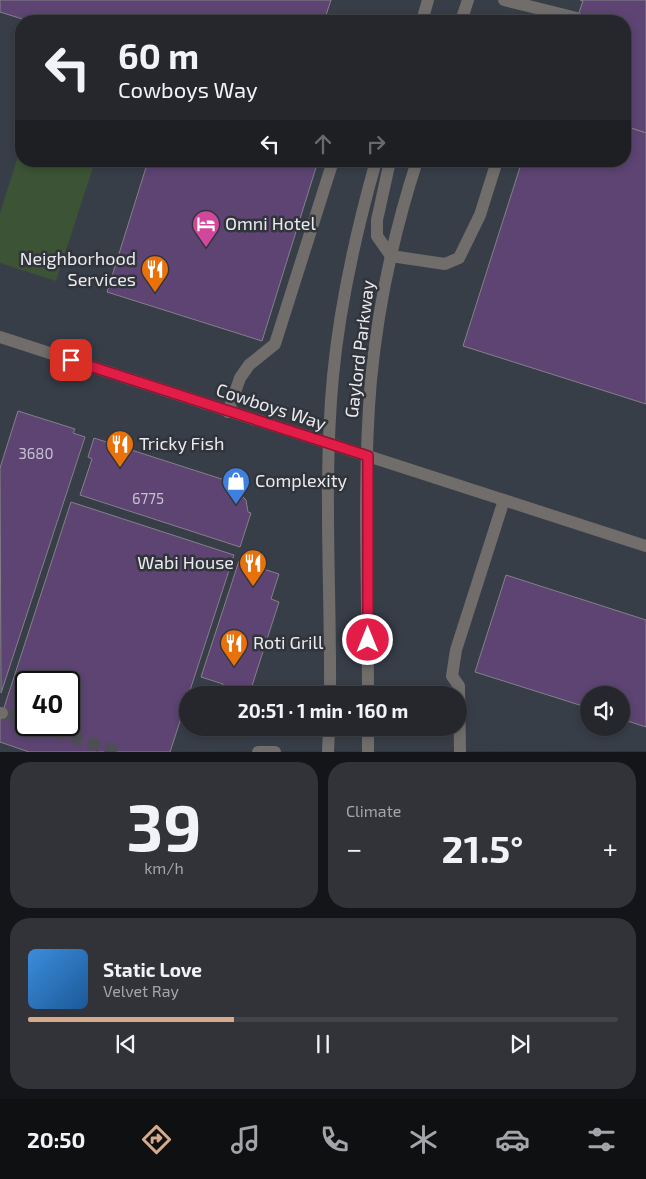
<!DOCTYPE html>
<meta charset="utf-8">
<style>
body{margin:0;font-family:"Exo 2",sans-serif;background:#313338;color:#f1f3f6;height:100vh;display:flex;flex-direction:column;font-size:19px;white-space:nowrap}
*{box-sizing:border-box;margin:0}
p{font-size:16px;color:#a3a5a9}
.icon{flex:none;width:28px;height:28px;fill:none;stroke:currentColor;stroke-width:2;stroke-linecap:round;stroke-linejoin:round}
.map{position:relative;height:752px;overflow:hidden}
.sheet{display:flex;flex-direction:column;gap:10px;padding:10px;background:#141518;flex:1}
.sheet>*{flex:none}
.banner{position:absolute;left:15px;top:15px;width:616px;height:152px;border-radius:20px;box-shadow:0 2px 8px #0003,0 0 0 1px #424448;background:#25272c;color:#f1f3f6;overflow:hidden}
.controls{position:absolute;left:580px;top:686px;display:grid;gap:10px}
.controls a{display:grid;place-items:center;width:50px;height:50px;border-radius:50%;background:#25272c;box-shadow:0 2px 8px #0003,0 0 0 1px #424448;font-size:25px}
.speed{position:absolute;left:15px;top:671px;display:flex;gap:10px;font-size:25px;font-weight:700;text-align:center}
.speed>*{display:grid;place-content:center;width:65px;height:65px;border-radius:50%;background:#25272c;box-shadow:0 2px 8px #0003,0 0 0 1px #424448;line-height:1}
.speed .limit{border:2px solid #111;border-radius:8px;background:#fff;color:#111}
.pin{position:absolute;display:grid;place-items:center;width:42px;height:42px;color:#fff;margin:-21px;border-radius:10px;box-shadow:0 2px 8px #0006}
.me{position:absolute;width:55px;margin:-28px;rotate:0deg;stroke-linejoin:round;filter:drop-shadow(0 0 4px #0008)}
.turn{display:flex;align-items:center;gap:18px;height:105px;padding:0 20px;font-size:22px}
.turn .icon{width:65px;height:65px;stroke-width:2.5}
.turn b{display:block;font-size:35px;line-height:42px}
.lanes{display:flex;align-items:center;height:48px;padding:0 20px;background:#0003;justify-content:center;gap:25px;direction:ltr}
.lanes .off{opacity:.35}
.big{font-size:38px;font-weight:700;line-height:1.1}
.sheet .tile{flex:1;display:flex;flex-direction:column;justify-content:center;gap:8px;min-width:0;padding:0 18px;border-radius:20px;background:#313338}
.sheet .dial{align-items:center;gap:0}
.dial b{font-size:65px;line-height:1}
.song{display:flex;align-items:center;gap:15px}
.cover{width:60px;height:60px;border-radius:8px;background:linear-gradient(135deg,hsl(210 70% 55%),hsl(210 70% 35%))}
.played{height:5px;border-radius:2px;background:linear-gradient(90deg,#d6ab8b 35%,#424448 35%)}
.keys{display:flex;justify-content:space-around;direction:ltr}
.heat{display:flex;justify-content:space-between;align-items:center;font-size:28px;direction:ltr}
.sheet .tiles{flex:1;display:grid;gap:10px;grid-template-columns:1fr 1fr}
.tile:last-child{grid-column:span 2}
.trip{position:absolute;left:179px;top:686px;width:288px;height:50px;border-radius:25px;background:#25272c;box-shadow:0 2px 8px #0003,0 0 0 1px #424448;font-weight:700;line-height:50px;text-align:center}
.dock{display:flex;height:80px;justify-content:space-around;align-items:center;background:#0f1012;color:#a3a5a9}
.dock .icon{width:35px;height:35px}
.dock .current{color:#d6ab8b}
.dock b{font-size:22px;color:#f1f3f6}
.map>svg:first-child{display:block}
.built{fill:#373e48;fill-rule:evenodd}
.green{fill:#3c5335}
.building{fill:#5d4473;stroke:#848188;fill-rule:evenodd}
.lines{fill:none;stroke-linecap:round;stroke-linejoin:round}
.minor-tunnel{stroke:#4d4f55;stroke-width:12;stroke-dasharray:12 6;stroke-linecap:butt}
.minor{stroke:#706d6b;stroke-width:12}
.route-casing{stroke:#92132f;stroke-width:12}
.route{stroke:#e11d48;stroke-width:9}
.labels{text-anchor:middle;stroke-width:5;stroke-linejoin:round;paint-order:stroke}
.number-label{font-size:15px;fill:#c6c1d0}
.poi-label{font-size:18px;fill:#e9ebef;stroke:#31343a;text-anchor:start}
.street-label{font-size:18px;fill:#e9ebef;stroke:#31343a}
</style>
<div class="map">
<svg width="646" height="752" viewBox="0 0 646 752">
<rect width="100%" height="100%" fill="#31343a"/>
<!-- built -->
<path class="built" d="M0,0h646v751l-646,1zM21,21h604v140h-604zM26,682h43v43h-43zM188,695h270v33h-270zM589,695h32v33h-32z"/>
<!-- green -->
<path class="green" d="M21,147v14h74l-39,120 -56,-18v-50z"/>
<!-- building -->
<g class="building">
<path d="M0,0h331l-7,21h-295l-29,-9z"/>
<path d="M580,0h66v133l-21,-7v-105h-49l7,-20z"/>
<path d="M625,126l21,7v271l-183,-58 59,-185h103z"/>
<path d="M148,161h170l-56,180 -155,-49z"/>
<path d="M18,411l57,18 -2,4 12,4 -84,256 -1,-225z"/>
<path d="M94,438l140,45v3l5,2 -1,4 8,8 2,12 3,1 -11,34 -160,-52 12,-36 -4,-2z"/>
<path d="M71,502l163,53 -64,197h-141l-29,-10v-22zM26,682h43v43h-43z"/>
<path d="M239,561l40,13 -8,25 8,3 -30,93h-29l3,-11 -22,-7z"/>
<path d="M506,575l140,45v107l-25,-8v-24h-32v13l-114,-36z"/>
</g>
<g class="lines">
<!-- minor-tunnel -->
<g class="minor-tunnel">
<path d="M2,713l24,8"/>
<path d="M37,725l80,27"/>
</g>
<!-- minor -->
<g class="minor">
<path d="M504,0l73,18"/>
<path d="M422,21l6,-21"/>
<path d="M461,21l7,-21"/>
<path d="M390,161l-13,59v16l14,20 54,8 14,-6 21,-43 17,-54"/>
<path d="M0,337l646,209"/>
<path d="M228,412l12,-34 9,-13 26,-21 58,-183"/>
<path d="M330,695c1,-106 -7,-213 3,-319 7,-73 23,-144 43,-215"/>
<path d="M368,695c0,-105 -6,-211 3,-315 7,-74 23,-148 46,-219"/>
<path d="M0,713h2"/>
<path d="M258,752h17"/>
<path d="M328,752l1,-24"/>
<path d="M368,752v-24"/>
<path d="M460,752l-1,-66 -7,-10 4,-26 48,-150"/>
</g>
</g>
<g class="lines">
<!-- route casing -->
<g class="route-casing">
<path id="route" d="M71,360l297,96v184"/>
</g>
<!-- route -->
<use href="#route" class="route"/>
</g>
<!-- icons -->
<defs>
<g id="hotel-pin" transform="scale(1.4375)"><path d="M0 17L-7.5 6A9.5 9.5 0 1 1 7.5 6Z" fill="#d1479c" stroke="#31343a"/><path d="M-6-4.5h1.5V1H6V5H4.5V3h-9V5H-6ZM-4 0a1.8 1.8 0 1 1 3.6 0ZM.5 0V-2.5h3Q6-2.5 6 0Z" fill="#fff"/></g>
<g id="restaurant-pin" transform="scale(1.4375)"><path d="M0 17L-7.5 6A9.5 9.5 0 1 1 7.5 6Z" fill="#e8710a" stroke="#31343a"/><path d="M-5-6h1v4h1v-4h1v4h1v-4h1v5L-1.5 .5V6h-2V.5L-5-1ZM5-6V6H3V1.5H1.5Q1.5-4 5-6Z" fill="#fff"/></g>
<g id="shop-pin" transform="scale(1.4375)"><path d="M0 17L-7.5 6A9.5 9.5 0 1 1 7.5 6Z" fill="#3f7fe0" stroke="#31343a"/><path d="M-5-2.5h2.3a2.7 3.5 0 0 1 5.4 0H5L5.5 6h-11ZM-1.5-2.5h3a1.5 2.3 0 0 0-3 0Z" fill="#fff"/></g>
</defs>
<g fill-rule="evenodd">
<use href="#hotel-pin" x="206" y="224"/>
<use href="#restaurant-pin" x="155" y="269"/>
<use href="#restaurant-pin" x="120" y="444"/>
<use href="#shop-pin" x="236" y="481"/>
<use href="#restaurant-pin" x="253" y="563"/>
<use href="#restaurant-pin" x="234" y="643"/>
</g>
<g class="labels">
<!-- number labels -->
<g class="number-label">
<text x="36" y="459">3680</text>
<text x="148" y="504">6775</text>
</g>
<!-- poi labels -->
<g class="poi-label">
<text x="225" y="230">Omni Hotel</text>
<text x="136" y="265" text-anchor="end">Neighborhood<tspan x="136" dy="21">Services</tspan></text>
<text x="139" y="450">Tricky Fish</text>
<text x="255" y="487">Complexity</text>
<text x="234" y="569" text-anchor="end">Wabi House</text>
<text x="253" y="649">Roti Grill</text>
</g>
<!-- street labels -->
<g class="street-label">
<text transform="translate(360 349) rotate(-83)" y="6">Gaylord Parkway</text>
<text transform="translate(271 407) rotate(18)" y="6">Cowboys Way</text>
</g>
</g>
</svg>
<div class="controls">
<a><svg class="icon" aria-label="sound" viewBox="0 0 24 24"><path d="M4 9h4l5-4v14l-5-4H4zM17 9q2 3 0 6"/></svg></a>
</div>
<div class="speed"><div class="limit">40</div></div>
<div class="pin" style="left:71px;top:360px;background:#d93025"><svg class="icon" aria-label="arrive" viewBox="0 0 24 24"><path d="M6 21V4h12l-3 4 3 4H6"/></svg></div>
<svg class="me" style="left:368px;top:640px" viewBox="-20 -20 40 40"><circle r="17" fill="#e11d48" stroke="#fff" stroke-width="3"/><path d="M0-11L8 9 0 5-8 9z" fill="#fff"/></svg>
<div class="trip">20:51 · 1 min · 160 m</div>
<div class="banner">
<div class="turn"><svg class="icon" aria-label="left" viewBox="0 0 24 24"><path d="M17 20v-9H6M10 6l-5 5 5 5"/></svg><div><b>60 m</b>Cowboys Way</div></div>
<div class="lanes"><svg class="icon" aria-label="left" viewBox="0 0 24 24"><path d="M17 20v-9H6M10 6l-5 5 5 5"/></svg><svg class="icon off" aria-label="ahead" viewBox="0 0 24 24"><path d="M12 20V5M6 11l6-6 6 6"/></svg><svg class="icon off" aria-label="right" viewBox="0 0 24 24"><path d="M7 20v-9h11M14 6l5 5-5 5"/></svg></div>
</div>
</div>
<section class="sheet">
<div class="tiles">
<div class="tile dial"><b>39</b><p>km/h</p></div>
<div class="tile"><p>Climate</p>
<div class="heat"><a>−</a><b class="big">21.5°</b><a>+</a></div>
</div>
<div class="tile">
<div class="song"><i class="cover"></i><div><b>Static Love</b><p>Velvet Ray</p></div></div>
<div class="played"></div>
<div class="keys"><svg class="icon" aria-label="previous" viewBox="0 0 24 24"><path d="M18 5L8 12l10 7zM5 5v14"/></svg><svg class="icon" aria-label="pause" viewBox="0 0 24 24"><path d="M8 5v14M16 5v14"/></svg><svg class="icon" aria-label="next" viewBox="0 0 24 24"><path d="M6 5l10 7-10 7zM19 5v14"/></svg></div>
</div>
</div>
</section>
<nav class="dock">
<b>20:50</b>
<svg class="icon current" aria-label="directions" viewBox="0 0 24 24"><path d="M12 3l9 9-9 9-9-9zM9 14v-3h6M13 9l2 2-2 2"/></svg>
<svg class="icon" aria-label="music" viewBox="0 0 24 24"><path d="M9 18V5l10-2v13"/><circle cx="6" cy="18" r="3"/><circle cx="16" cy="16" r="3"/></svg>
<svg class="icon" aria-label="phone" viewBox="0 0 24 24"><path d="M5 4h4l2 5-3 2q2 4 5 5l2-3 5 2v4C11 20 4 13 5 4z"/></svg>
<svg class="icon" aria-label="climate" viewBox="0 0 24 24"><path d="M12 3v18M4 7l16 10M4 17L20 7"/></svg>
<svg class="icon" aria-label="car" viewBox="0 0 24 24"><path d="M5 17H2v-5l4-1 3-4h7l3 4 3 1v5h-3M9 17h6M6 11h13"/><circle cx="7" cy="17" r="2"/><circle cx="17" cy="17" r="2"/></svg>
<svg class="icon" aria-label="filters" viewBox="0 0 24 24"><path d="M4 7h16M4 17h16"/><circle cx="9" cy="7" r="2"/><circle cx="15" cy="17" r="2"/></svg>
</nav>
